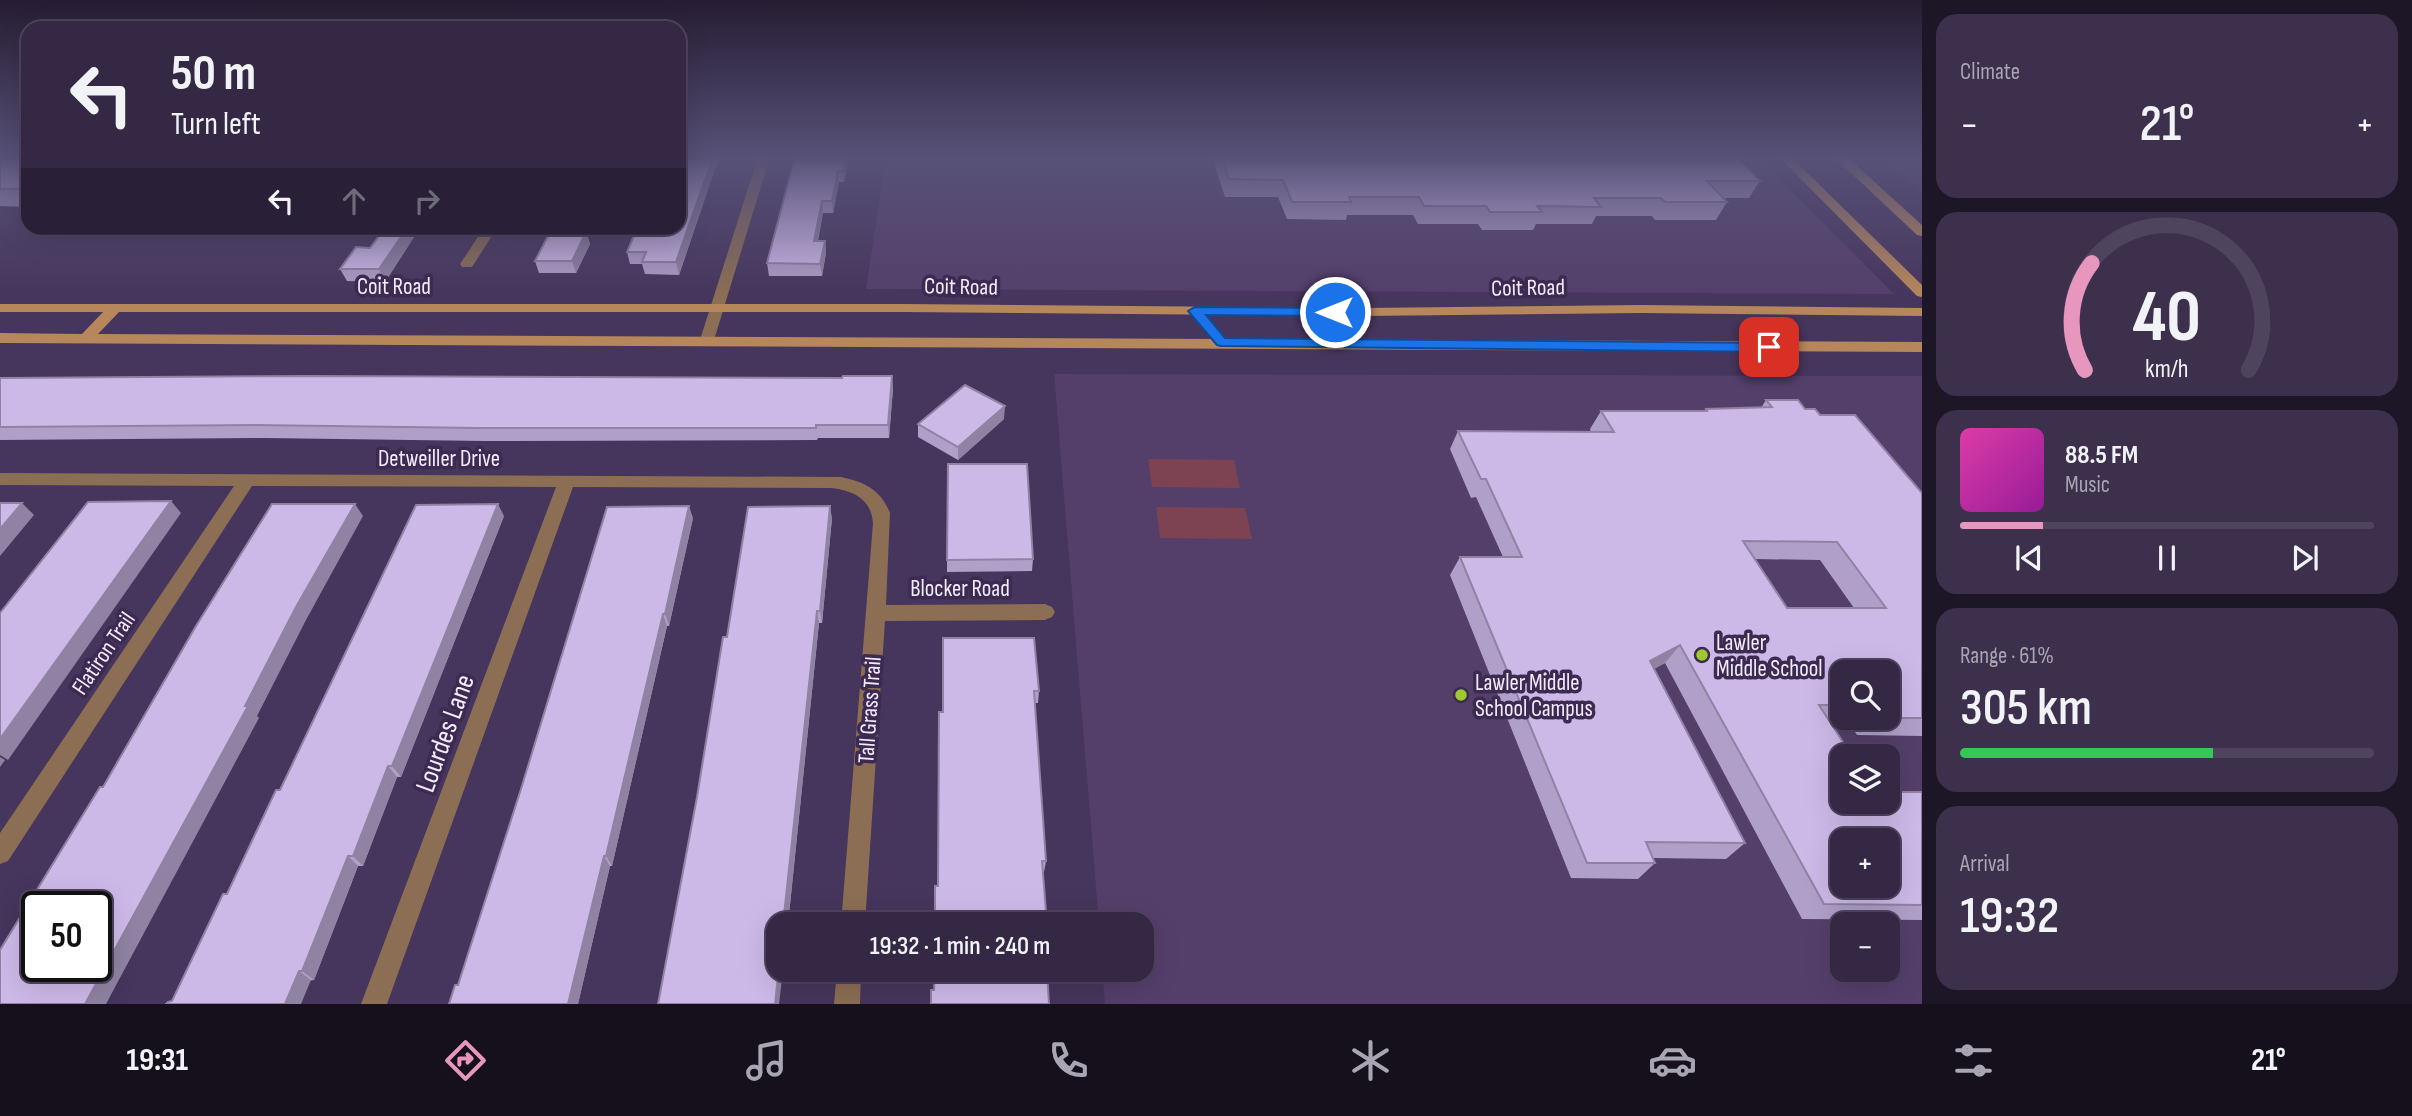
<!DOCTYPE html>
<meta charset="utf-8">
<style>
body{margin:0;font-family:"Sofia Sans Condensed",sans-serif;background:#3c304c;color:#f1f3f6;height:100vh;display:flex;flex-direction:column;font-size:26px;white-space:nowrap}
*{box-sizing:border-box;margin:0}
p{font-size:23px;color:#a9a6b3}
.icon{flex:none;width:38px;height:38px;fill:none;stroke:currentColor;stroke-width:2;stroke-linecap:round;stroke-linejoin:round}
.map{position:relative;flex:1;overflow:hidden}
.drawer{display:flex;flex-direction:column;gap:14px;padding:14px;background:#1d1626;width:490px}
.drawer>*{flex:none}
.guide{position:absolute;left:21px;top:21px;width:665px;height:214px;border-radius:21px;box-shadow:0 7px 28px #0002,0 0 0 2px #4e445e;background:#342845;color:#f1f3f6;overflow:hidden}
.tools{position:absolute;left:1830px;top:660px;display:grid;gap:14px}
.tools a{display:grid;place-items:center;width:70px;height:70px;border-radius:14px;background:#342845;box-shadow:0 7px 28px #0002,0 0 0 2px #4e445e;font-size:35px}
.speed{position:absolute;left:21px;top:891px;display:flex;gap:14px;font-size:35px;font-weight:700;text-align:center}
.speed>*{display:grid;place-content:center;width:91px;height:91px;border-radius:50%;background:#342845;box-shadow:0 7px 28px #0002,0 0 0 2px #4e445e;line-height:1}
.speed .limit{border:4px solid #111;border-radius:10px;background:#fff;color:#111}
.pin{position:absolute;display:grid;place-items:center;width:60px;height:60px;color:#fff;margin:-30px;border-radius:14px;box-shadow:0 4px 10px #0006}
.me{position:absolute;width:77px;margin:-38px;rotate:270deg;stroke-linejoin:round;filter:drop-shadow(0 0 5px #0008)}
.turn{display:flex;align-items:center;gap:24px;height:147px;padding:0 35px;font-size:32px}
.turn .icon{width:91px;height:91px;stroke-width:2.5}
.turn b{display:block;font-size:49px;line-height:60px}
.lanes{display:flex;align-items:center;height:66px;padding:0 35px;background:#0003;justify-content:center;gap:35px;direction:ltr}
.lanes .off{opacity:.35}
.big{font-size:52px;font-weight:600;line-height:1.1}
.drawer .card{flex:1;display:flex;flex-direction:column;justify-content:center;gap:10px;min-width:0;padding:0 24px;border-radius:21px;background:#3c304c}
.drawer .dial{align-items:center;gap:0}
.dial svg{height:182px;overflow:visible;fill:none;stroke:#4e445e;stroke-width:7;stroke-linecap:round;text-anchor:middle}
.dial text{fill:#f1f3f6;stroke:none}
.song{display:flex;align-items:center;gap:21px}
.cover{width:84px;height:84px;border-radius:10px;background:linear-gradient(135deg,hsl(320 70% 55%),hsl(300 70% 35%))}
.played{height:7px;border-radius:4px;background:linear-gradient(90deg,#e797bd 20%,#4e445e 20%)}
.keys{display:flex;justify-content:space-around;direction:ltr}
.heat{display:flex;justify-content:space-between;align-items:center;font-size:38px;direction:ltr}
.charge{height:10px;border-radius:5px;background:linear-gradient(90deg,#34c759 61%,#4e445e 0)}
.trip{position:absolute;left:766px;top:912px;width:388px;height:70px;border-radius:21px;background:#342845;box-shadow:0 7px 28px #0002,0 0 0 2px #4e445e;font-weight:600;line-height:70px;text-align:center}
.menu{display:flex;height:112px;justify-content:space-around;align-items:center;background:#15101c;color:#a9a6b3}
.menu .icon{width:49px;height:49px}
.menu .active{color:#e797bd}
.menu b{font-size:32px;color:#f1f3f6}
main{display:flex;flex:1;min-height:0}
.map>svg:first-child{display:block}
.built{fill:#543f6b;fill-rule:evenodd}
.green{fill:#7d4352}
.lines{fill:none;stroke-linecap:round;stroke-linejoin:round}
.street{fill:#8b6e53;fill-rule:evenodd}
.secondary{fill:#b6875b;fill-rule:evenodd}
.wall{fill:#b09fc8;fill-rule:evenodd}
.shaded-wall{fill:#9082a2}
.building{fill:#cdb9e8;stroke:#9082a2;stroke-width:2;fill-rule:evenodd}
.route{fill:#1a73e8;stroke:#114b97;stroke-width:2}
.poi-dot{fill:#9fca2d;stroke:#3c2a50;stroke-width:2.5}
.labels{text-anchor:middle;stroke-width:7;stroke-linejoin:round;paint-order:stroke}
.street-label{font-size:23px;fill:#f3ebff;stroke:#3c2a50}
.poi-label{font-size:23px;fill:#f3ebff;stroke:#3c2a50;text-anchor:start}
.near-street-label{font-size:28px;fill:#f3ebff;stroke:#3c2a50}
</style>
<main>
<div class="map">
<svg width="1922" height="1004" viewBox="0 0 1922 1004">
<rect width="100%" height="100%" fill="#46355c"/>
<!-- built -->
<g class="built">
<path d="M886,157h871l137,137 -1028,-5z"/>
<path d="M1880,157h42v34z"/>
<path d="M1054,374l868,2v628h-817l-3,-34h41v-46h-44zM1843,672h45v46h-45zM1843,756h45v46h-45zM1843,840h45v46h-45zM1843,924h45v46h-45z"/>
</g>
<!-- green -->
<g class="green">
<path d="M1148,459l86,1 6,28 -88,-1z"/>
<path d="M1156,507l89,1 7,31 -92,-1z"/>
</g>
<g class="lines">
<!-- street -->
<g class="street">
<path d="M758,157h12l-56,183 -2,3h-10l-2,-3z"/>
<path d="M484,228h13l-25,39h-10l-2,-3z"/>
<path d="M0,473l841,4c24,5 40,13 49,36l-4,92 159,-1 7,3 3,5 -3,5 -7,3 -160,1 -20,303h-24l32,-401c-2,-24 -19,-32 -41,-35l-259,-1 -186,517h-26l195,-517 -304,-1 -244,375 -8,3v-31l234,-347 -234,-1z"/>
<path d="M837,970h24l-1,34h-26z"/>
</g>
<!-- secondary -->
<g class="secondary">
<path d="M1779,157h12l131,128v12l-5,-1z"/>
<path d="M1834,157h13l75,68v11l-5,-1z"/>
<path d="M0,304h904l459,4 279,-3 280,3v8l-280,-3 -279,3 -459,-4h-785l-21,22 1824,8v10l-1922,-9v-10l82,1 21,-22h-103z"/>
</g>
</g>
<!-- wall -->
<g class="wall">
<path d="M0,157h28v50l-28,-1z"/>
<path d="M679,157h40l-40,118 -34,-1 -3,-10h-12l-3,-12 52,-24z"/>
<path d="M795,157h54l-5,25h-5l-6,31h-10l-5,28h7l1,12 -4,23h-53l-2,-13z"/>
<path d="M1212,157h524l24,24 -11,17h-25l3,4 -11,18h-61l-3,-4h-56l-4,8h-56l-3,6h-51l-4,-6h-60l-5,-9h-66l-1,5 -59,-1 -9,-22h-53z"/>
<path d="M385,228h59l-5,7 -23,-1 -31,48 -38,-1 -7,-12 30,-21z"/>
<path d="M586,232l4,12 -14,29h-37l-4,-12z"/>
<path d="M0,378l893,10 -4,50h-71l-1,2 -332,1 -221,-3 -264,2z"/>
<path d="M1766,400l39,9 15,6 102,78v243l-65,-1 -8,-12h-18l12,79 79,-10v128l-120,-1 -137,-256 -11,6 91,174 -19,16 -73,-1 2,5 -17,16 -67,-1 -121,-303 10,-18h43l-27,-60 -5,1 -21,-49 8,-18 133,1 -1,-3 11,-18h103l2,-2 55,-1zM1755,559l65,1 34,48h-67zM1843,672l45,46h-45z"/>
<path d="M1004,419l-46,41 -40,-23v-13z"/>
<path d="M948,464l85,95 -1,12 -85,1z"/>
<path d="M504,516l-103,261h-4l-34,89h-5l-44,114 -142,21 108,-211z"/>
<path d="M693,518l-24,108h-2l-55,240h-2l-32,138h-129z"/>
<path d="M832,518l-10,105h-3l-31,301h-9l-52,-287z"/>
<path d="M943,638l96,53 -1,12h-3l11,158 -2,11 -106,14 5,-174z"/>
</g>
<!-- shaded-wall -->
<g class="shaded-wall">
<path d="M713,157h6l-40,118 -3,-13z"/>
<path d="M845,157h4l-5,25 -1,-11z"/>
<path d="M838,171l1,11 -6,31 -1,-12z"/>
<path d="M822,201l1,12 -8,40 -1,-12z"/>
<path d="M407,228h6l3,6 -31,48 -6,-13z"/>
<path d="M437,228h7l-5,7z"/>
<path d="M586,232l4,12 -14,29 -4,-12z"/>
<path d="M825,241l1,12 -4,23 -2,-12z"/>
<path d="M892,376l1,12 -4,50 -1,-13z"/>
<path d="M1005,406l-1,13 -46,41v-13z"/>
<path d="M171,501l10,12 -173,247 -8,-5v-16z"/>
<path d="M22,503l12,12 -34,41v-27z"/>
<path d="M355,504l8,12 -57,104 -49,96 2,2 -153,286h-21l160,-298 51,-99z"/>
<path d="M498,504l6,12 -103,261 -9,-11z"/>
<path d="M689,506l4,12 -24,108 -4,-12z"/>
<path d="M830,506l2,12 -10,105 -2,-12z"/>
<path d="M817,611l2,12 -31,301h-5z"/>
<path d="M663,614l4,12 -55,240 -6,-10z"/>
<path d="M1680,645l-15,18 -30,16 15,-18z"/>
<path d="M0,757l5,3 -5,7z"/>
<path d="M388,766l9,11 -34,89 -10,-10z"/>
<path d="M348,856l10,10 -44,114 -12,-9z"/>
<path d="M604,856l6,10 -32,138h-10z"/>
<path d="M779,970h4l-4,34h-4z"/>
<path d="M299,971l12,9 -10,24h-16z"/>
</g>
<!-- building -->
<g class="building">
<rect x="0" y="157" width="28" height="32"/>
<path d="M680,157h33l-37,105h-34l4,-10h-19l10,-24h42v-69z"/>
<path d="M795,157h50l-2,14h-5l-6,30h-10l-8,40h11l-5,23 -53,-1z"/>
<path d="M1221,157h515l24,24h-53l20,21h-62l-4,-4h-67l7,9 -64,-1 5,6h-52l-4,-6h-62l-5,-9h-70l2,5h-59l-9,-22 -54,-1z"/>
<path d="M385,228h22l-28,41h-39l16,-22 14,1z"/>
<path d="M550,232h36l-14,29h-37z"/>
<path d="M308,376l534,2 1,-2h49l-4,49h-72v3h-337l-224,-3 -255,2v-49z"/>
<path d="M965,385l40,21 -47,41 -40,-23z"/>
<path d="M1766,400h32l7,9h10l5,6h35l67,78v225h-44h10v-46h-45v33h-24l33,51h-9v46h45v-10h34v113l-98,-1 -144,-259 -30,16 95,182 -99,-1 9,21h-68l-127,-306h62l-36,-78h-5l-23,-48 156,1 -13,-21h106l-1,-2 66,-2zM1743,541l94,1 49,66h-99zM1843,840h45v46h-45z"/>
<path d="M948,464h79l6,95 -86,1z"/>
<path d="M171,501l-171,238v-126l88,-111z"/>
<path d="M0,503h22l-22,26z"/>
<path d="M272,504h83l-59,103 -51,99h3l-163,298h-85v-54l100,-163h3l93,-161zM37,906h59v60h-59z"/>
<path d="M498,504l-106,262h-4l-35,90h-5l-46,115h-3l-14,33h-119l2,-2 4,-1 51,-107h4l49,-104h4l136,-285z"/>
<path d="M689,506l-24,108h-2l-57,242h-2l-36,148h-119l6,-19h3l63,-196 86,-282z"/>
<path d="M830,506l-10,105h-3l-34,313h-4v43l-4,37h-117l39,-207 26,-160h4l21,-130z"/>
<path d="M943,638h91l5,53h-5l12,170h-4l5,63h-112v-38h3l1,-174h4z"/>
<path d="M935,970h112l2,34h-118v-14h3z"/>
</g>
<!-- sky -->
<linearGradient id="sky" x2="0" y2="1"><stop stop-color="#261d33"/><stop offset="0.53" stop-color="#575178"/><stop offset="1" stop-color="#575178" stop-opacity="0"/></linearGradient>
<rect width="1922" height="297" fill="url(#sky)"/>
<!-- route -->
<path class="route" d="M1195,307l140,1 7,4 -7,4 -129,-1 19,23 544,5 7,4 -7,5 -548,-6 -4,-1 -29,-34z"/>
<!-- markers -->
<g class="poi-dot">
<circle cx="1702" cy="655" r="7"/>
<circle cx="1461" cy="695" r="7"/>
</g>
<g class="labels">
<!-- street labels -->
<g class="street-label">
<text x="394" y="294">Coit Road</text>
<text transform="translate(961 286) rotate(1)" y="8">Coit Road</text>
<text transform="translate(1528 287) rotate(-1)" y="8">Coit Road</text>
<text x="439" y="466">Detweiller Drive</text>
<text x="960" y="596">Blocker Road</text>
<text transform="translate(103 653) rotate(-56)" y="8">Flatiron Trail</text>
<text transform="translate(869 710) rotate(-86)" y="8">Tall Grass Trail</text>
</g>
<!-- poi labels -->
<g class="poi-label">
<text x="1716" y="650">Lawler<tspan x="1716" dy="26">Middle School</tspan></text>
<text x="1475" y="690">Lawler Middle<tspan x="1475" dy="26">School Campus</tspan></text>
</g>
<!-- near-street labels -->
<g class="near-street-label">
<text transform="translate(444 733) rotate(-70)" y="10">Lourdes Lane</text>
</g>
</g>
</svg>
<div class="tools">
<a><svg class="icon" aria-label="search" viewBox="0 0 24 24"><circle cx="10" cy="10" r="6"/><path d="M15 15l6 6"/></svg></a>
<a><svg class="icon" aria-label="layers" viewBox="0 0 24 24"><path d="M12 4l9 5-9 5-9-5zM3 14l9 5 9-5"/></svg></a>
<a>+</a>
<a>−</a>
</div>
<div class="speed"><div class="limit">50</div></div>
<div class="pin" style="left:1769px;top:347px;background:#d93025"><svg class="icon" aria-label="arrive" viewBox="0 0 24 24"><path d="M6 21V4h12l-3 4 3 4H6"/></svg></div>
<svg class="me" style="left:1335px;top:312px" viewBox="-20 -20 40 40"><circle r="17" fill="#1a73e8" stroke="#fff" stroke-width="3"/><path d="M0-11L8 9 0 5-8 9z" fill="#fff"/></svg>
<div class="trip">19:32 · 1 min · 240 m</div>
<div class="guide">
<div class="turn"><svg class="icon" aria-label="left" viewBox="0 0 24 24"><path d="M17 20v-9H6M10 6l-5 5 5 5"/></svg><div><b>50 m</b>Turn left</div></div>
<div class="lanes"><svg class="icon" aria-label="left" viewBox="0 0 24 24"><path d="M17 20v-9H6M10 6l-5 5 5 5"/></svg><svg class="icon off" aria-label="ahead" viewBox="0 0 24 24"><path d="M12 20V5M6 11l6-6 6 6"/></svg><svg class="icon off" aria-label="right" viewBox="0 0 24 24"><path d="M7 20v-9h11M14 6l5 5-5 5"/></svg></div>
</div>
</div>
<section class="drawer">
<div class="card"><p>Climate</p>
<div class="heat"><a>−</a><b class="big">21°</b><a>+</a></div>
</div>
<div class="card dial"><svg viewBox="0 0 100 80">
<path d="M14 69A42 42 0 1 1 86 69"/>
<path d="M14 69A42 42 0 0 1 17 22" stroke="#e797bd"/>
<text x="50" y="56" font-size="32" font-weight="700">40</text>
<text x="50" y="72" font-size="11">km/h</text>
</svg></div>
<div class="card">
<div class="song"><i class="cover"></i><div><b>88.5 FM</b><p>Music</p></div></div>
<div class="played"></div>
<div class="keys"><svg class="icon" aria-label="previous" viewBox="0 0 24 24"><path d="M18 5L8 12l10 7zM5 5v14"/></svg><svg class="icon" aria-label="pause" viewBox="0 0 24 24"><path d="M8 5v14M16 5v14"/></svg><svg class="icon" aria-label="next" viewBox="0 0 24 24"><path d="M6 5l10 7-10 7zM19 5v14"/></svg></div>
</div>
<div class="card"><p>Range · 61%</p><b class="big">305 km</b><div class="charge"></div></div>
<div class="card"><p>Arrival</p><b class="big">19:32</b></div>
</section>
</main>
<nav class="menu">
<b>19:31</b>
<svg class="icon active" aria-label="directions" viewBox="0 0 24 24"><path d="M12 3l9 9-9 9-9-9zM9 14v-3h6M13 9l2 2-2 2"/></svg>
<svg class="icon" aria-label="music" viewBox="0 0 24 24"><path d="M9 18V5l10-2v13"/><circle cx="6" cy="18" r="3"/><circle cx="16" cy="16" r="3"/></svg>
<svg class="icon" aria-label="phone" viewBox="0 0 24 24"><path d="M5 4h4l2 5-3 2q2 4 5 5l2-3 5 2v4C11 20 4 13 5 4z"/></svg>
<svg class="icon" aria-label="climate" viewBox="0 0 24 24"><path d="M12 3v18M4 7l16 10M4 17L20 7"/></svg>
<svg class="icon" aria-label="car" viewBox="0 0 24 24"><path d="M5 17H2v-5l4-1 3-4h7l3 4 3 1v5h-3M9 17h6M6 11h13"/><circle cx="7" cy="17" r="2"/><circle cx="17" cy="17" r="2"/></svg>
<svg class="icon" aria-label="filters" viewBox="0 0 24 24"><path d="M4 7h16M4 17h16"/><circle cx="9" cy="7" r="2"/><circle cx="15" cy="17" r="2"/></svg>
<b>21°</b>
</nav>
